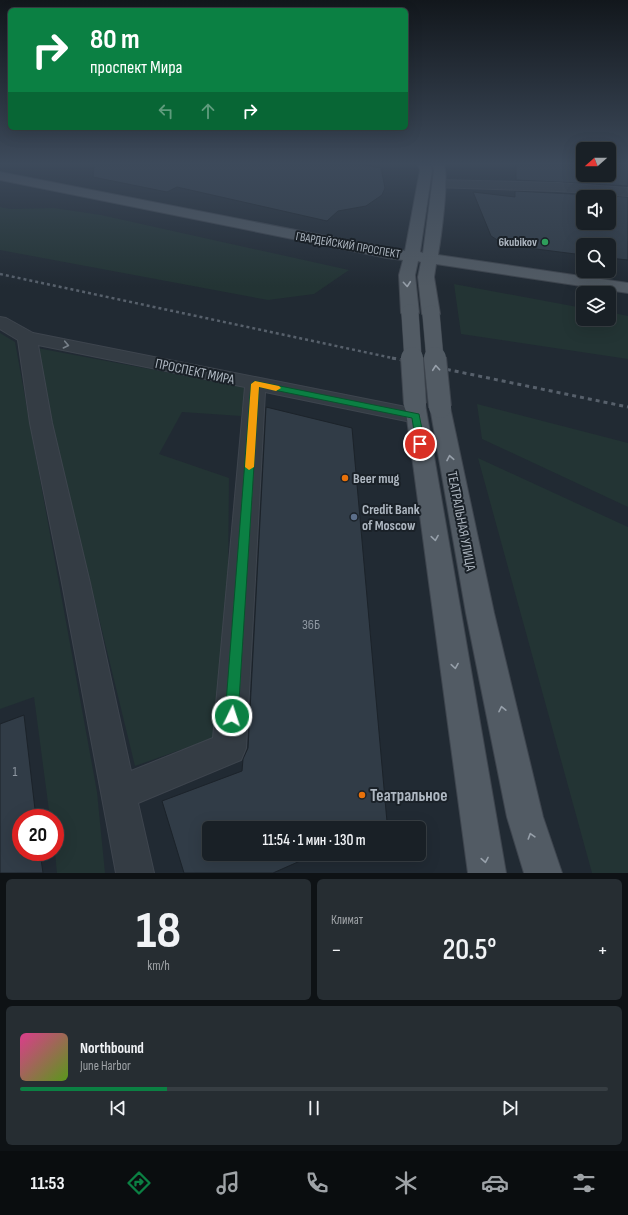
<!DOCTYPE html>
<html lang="ru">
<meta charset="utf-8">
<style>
body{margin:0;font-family:"Sofia Sans Condensed",sans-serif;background:#262d32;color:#f1f3f6;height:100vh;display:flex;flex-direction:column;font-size:15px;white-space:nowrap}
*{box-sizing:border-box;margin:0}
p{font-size:13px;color:#9fa3a7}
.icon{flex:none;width:22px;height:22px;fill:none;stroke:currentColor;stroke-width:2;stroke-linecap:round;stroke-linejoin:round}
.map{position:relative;height:873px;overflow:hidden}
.drawer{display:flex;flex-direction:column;gap:6px;padding:6px;background:#0e1215;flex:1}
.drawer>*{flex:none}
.banner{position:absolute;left:8px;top:8px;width:400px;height:122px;border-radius:6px;box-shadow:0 4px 16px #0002,0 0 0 1px #373e43;background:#0b8043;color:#fff;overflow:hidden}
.needle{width:26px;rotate:249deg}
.controls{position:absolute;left:576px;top:142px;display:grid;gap:8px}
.controls a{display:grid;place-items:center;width:40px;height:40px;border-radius:6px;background:#192026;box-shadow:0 4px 16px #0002,0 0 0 1px #373e43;font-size:20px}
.speed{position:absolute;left:12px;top:809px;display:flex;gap:8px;font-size:20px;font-weight:700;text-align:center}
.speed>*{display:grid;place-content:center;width:52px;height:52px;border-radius:50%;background:#192026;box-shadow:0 4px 16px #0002,0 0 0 1px #373e43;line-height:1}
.speed .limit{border:6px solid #d22;background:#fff;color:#111}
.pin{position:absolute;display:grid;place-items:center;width:34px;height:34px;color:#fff;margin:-17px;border:2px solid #fff;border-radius:50%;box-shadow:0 1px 4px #0007}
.me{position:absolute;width:44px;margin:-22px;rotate:4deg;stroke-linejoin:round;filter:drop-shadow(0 0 3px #0008)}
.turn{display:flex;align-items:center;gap:14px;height:84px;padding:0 16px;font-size:18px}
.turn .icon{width:52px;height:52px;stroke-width:2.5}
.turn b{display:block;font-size:28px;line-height:34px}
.lanes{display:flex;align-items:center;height:38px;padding:0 16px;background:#0003;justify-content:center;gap:20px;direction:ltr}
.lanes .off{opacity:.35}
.big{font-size:30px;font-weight:600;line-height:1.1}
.drawer .tile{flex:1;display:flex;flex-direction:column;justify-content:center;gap:6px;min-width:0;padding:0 14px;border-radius:6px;background:#262d32}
.drawer .dial{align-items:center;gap:0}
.dial b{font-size:52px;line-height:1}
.song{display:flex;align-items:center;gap:12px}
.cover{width:48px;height:48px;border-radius:6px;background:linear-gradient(135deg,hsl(330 70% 55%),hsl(90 70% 35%))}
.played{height:4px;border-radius:2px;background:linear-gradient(90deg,#0b8043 25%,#373e43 25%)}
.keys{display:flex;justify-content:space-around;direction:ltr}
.heat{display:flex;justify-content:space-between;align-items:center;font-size:22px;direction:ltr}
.drawer .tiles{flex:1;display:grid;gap:6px;grid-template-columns:1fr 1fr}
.tile:last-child{grid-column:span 2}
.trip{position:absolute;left:202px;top:821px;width:224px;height:40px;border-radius:6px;background:#192026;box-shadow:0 4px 16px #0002,0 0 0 1px #373e43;font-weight:600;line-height:40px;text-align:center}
.tabs{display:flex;height:64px;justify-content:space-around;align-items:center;background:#0a0d0f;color:#9fa3a7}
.tabs .icon{width:28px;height:28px}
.tabs .on{color:#0b8043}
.tabs b{font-size:18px;color:#f1f3f6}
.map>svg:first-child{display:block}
.green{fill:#233434}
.building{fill:#313c47;stroke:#1c232a;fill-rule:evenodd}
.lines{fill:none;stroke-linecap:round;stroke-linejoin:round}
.minor-casing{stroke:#3e454e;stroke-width:2}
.major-casing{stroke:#3e454e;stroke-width:2}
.minor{fill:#343c44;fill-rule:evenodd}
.major{fill:#525b64;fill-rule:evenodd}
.rail-far1{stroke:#57606b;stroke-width:2.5;stroke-dasharray:3 3;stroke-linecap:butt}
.rail{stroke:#57606b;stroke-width:3;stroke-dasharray:4 4;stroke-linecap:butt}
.major-bridge-far1-casing{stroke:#3e454e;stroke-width:18;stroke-linecap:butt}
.major-bridge-casing{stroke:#3e454e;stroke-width:24;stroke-linecap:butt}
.major-bridge-far1{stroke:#525b64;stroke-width:17}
.major-bridge{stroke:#525b64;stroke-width:22}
.oneway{stroke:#97a0aa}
.oneway2{stroke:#778089}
.route{fill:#0b8043;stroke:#07532c}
.slow{fill:#f59e0b}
.leisure-dot{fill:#2e9e5b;stroke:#1a2128;stroke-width:1.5}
.food-dot{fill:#e8710a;stroke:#1a2128;stroke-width:1.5}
.service-dot{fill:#5c6f8a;stroke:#1a2128;stroke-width:1.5}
.labels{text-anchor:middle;stroke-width:4;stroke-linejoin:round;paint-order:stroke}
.far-poi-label{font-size:12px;font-weight:bold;fill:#aeb7c1;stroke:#1a2128;text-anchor:end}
.far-street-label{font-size:12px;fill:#aeb7c1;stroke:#1a2128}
.street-label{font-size:14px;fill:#aeb7c1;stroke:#1a2128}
.poi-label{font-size:14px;font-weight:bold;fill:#aeb7c1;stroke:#1a2128;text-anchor:start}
.near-number-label{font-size:14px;fill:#8e97a1}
.near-poi-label{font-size:17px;font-weight:bold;fill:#aeb7c1;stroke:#1a2128;text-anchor:start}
</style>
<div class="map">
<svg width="628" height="873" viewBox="0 0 628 873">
<rect width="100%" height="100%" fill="#212a33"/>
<!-- green -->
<g class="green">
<path d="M0,207l10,2 44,-1 47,7 248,55 -35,24 -46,6 -268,-50z"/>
<path d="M454,284l129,24v11h26v-7l19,4v43l-167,-25z"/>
<path d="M0,333l15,9 82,450 8,81h-48l-2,-21v-34h-5l-16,-121 -34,12z"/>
<path d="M37,348l209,39 -5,29 -59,-4 -23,42 70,24 -1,96 -14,164 -79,28 -82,-337z"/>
<path d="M477,404l151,39v64l-146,-68z"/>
<path d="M478,458l150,69v346h-36z"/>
</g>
<!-- building -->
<g class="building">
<path d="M94,165h271l16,3 4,20 -3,7 -16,11 -28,5 -11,10 -150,-34 -10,5 -74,-15z"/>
<path d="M516,165h67v10h26v-10h19v21l-70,-4 -42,-2z"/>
<path d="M515,191l113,6v63l-19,-2v-13h-26v10l-70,-9 -14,-5 -8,-5 -18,-44 42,5zM583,197h26v26h-26z"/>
<path d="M266,407l86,21 35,394 -13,6h-165v26h107l-43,19h-89l-22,-72 80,-30 1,-12 5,-11z"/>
<path d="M24,715l12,103h-15v34h19l3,21h-43v-149z"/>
</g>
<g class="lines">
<!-- minor casing -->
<g class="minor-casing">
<g id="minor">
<path d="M439,180l119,3 70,5v8l-70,-5 -124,-4 -1,-3 1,-3z"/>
<path d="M0,317l6,1 27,15 383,76 8,2 3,5 -3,5 -8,2 -151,-31 -19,356 -5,12 -103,43 16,70h-38l-54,-290 -32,-160 -12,-83 -18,-11zM38,345l207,42 -32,351 -82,33 -41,-188 -38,-160z"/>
</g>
</g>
<!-- major casing -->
<g class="major-casing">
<g id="major">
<path d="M418,165h12l2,5 -12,82 3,1 11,-83 -2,-5h12c5,13 -3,73 -6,90l190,28v10l-192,-29 -2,13 6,37 -3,4 -6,1 -6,-1 -3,-4 -4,-37 3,-15 -3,-1 -3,14 4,38 -3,4 -6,1 -6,-1 -3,-4 -2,-38 4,-15 -16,-2 -387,-78v-8l387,76 18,3 15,-81z"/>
<path d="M415,398l7,1 3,5 81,469h-38l-63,-469 3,-5z"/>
<path d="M440,400l7,2 3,5 44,206 49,204 19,56h-38l-17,-56 -41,-204 -36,-206 3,-5z"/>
</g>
</g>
<!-- minor -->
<use href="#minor" class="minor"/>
<!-- major -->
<use href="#major" class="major"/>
<!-- rail-far1 -->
<path class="rail-far1" d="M0,274l397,85"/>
<!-- rail -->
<path class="rail" d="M392,358l236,49"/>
<!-- major-bridge-far1 casing -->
<g class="major-bridge-far1-casing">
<g id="major-bridge-far1">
<path d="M410,313l3,46"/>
<path d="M431,314l4,45"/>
</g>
</g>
<!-- major-bridge casing -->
<g class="major-bridge-casing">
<g id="major-bridge">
<path d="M412,358l3,46"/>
<path d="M435,358l5,49"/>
</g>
</g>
<!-- major-bridge-far1 -->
<use href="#major-bridge-far1" class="major-bridge-far1"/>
<!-- major-bridge -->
<use href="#major-bridge" class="major-bridge"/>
</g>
<!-- one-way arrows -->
<defs><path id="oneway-chevron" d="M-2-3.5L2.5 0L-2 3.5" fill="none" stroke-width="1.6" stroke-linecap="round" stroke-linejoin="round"/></defs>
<g class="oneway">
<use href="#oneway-chevron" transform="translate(407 284) rotate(85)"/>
<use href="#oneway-chevron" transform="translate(436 368) rotate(-95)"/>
<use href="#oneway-chevron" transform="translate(450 458) rotate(-101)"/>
<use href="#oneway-chevron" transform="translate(435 538) rotate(81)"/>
<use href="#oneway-chevron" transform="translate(455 666) rotate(81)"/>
<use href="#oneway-chevron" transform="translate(502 709) rotate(-102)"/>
<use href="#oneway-chevron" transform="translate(531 836) rotate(-107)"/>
<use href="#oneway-chevron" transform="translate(485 860) rotate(80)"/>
</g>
<use class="oneway2" href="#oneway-chevron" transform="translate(66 345) rotate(12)"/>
<!-- sky -->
<linearGradient id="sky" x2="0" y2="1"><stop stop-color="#12171c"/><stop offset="0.57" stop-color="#3d4a5b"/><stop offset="1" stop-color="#3d4a5b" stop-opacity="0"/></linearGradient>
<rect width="628" height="287" fill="url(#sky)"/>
<!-- route -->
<path class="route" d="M255,381l164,33 6,30 -5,3 -4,-3 -4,-26 -153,-31 -21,329 -2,5 -4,2 -5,-2 -2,-5 26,-332z"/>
<!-- slow -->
<path class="slow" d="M255,381l24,5 2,2 -5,3 -17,-4 -5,80 -5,3 -4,-3 6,-83z"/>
<!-- markers -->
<circle class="leisure-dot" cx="545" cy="242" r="4"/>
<g class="food-dot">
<circle cx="345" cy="478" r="4"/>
<circle cx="362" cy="795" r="4"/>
</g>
<circle class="service-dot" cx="354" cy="517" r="4"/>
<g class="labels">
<!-- far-poi labels -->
<g class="far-poi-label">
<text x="537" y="246">6kubikov</text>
</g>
<!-- far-street labels -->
<g class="far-street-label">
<text transform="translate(348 245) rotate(10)" y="4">ГВАРДЕЙСКИЙ ПРОСПЕКТ</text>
</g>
<!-- street labels -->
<g class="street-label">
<text transform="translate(195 371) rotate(12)" y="5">ПРОСПЕКТ МИРА</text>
<text transform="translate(462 521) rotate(79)" y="5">ТЕАТРАЛЬНАЯ УЛИЦА</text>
</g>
<!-- poi labels -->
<g class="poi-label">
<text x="353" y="483">Beer mug</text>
<text x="362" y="514">Credit Bank<tspan x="362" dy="16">of Moscow</tspan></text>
</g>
<!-- near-number labels -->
<g class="near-number-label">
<text x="311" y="629">36Б</text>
<text x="15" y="776">1</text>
</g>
<!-- near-poi labels -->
<g class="near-poi-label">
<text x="370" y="801">Театральное</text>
</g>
</g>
</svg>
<div class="controls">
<a><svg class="needle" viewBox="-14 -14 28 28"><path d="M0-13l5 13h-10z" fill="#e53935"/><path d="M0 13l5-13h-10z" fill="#9fa3a7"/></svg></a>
<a><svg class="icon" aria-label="sound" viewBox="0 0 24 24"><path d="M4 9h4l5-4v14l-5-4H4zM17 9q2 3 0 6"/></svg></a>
<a><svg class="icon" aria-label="search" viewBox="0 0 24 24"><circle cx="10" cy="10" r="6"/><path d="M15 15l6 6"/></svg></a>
<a><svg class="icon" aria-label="layers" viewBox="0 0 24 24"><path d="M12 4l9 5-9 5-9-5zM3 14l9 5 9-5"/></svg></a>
</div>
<div class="speed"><div class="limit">20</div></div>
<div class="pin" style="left:420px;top:444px;background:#d93025"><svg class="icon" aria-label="arrive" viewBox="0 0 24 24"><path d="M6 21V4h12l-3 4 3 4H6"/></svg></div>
<svg class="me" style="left:232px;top:716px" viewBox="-20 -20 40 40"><circle r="17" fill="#0b8043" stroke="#fff" stroke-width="3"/><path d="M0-11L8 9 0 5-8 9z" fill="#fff"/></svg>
<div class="trip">11:54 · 1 мин · 130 m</div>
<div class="banner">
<div class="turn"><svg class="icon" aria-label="right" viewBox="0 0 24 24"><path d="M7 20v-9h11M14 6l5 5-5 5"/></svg><div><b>80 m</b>проспект Мира</div></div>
<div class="lanes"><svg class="icon off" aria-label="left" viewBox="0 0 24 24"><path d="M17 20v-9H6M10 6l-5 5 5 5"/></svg><svg class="icon off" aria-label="ahead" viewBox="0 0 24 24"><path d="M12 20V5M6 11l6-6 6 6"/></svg><svg class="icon" aria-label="right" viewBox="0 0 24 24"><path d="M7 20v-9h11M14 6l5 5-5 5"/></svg></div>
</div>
</div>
<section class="drawer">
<div class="tiles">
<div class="tile dial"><b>18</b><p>km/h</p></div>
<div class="tile"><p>Климат</p>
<div class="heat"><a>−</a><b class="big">20.5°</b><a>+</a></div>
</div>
<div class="tile">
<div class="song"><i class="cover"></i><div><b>Northbound</b><p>June Harbor</p></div></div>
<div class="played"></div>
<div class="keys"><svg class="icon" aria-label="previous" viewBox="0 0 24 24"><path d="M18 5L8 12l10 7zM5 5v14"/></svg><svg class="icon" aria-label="pause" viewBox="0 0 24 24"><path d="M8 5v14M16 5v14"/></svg><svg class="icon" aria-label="next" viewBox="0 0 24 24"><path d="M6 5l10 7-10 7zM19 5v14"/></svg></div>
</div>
</div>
</section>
<nav class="tabs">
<b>11:53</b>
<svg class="icon on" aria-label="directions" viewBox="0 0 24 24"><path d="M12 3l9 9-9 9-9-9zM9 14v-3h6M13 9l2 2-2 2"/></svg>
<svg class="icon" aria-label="music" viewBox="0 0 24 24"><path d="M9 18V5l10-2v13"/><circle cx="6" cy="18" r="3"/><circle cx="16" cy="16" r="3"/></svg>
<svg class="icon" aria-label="phone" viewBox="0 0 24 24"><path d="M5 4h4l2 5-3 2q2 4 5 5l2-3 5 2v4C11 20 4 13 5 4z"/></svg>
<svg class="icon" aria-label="climate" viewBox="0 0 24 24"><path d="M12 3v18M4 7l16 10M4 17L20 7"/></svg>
<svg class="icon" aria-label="car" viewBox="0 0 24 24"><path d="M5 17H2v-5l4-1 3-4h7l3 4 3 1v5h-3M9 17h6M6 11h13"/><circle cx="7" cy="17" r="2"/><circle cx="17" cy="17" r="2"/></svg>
<svg class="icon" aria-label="filters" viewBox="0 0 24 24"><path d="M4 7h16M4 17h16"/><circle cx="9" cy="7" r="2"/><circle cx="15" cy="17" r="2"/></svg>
</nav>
